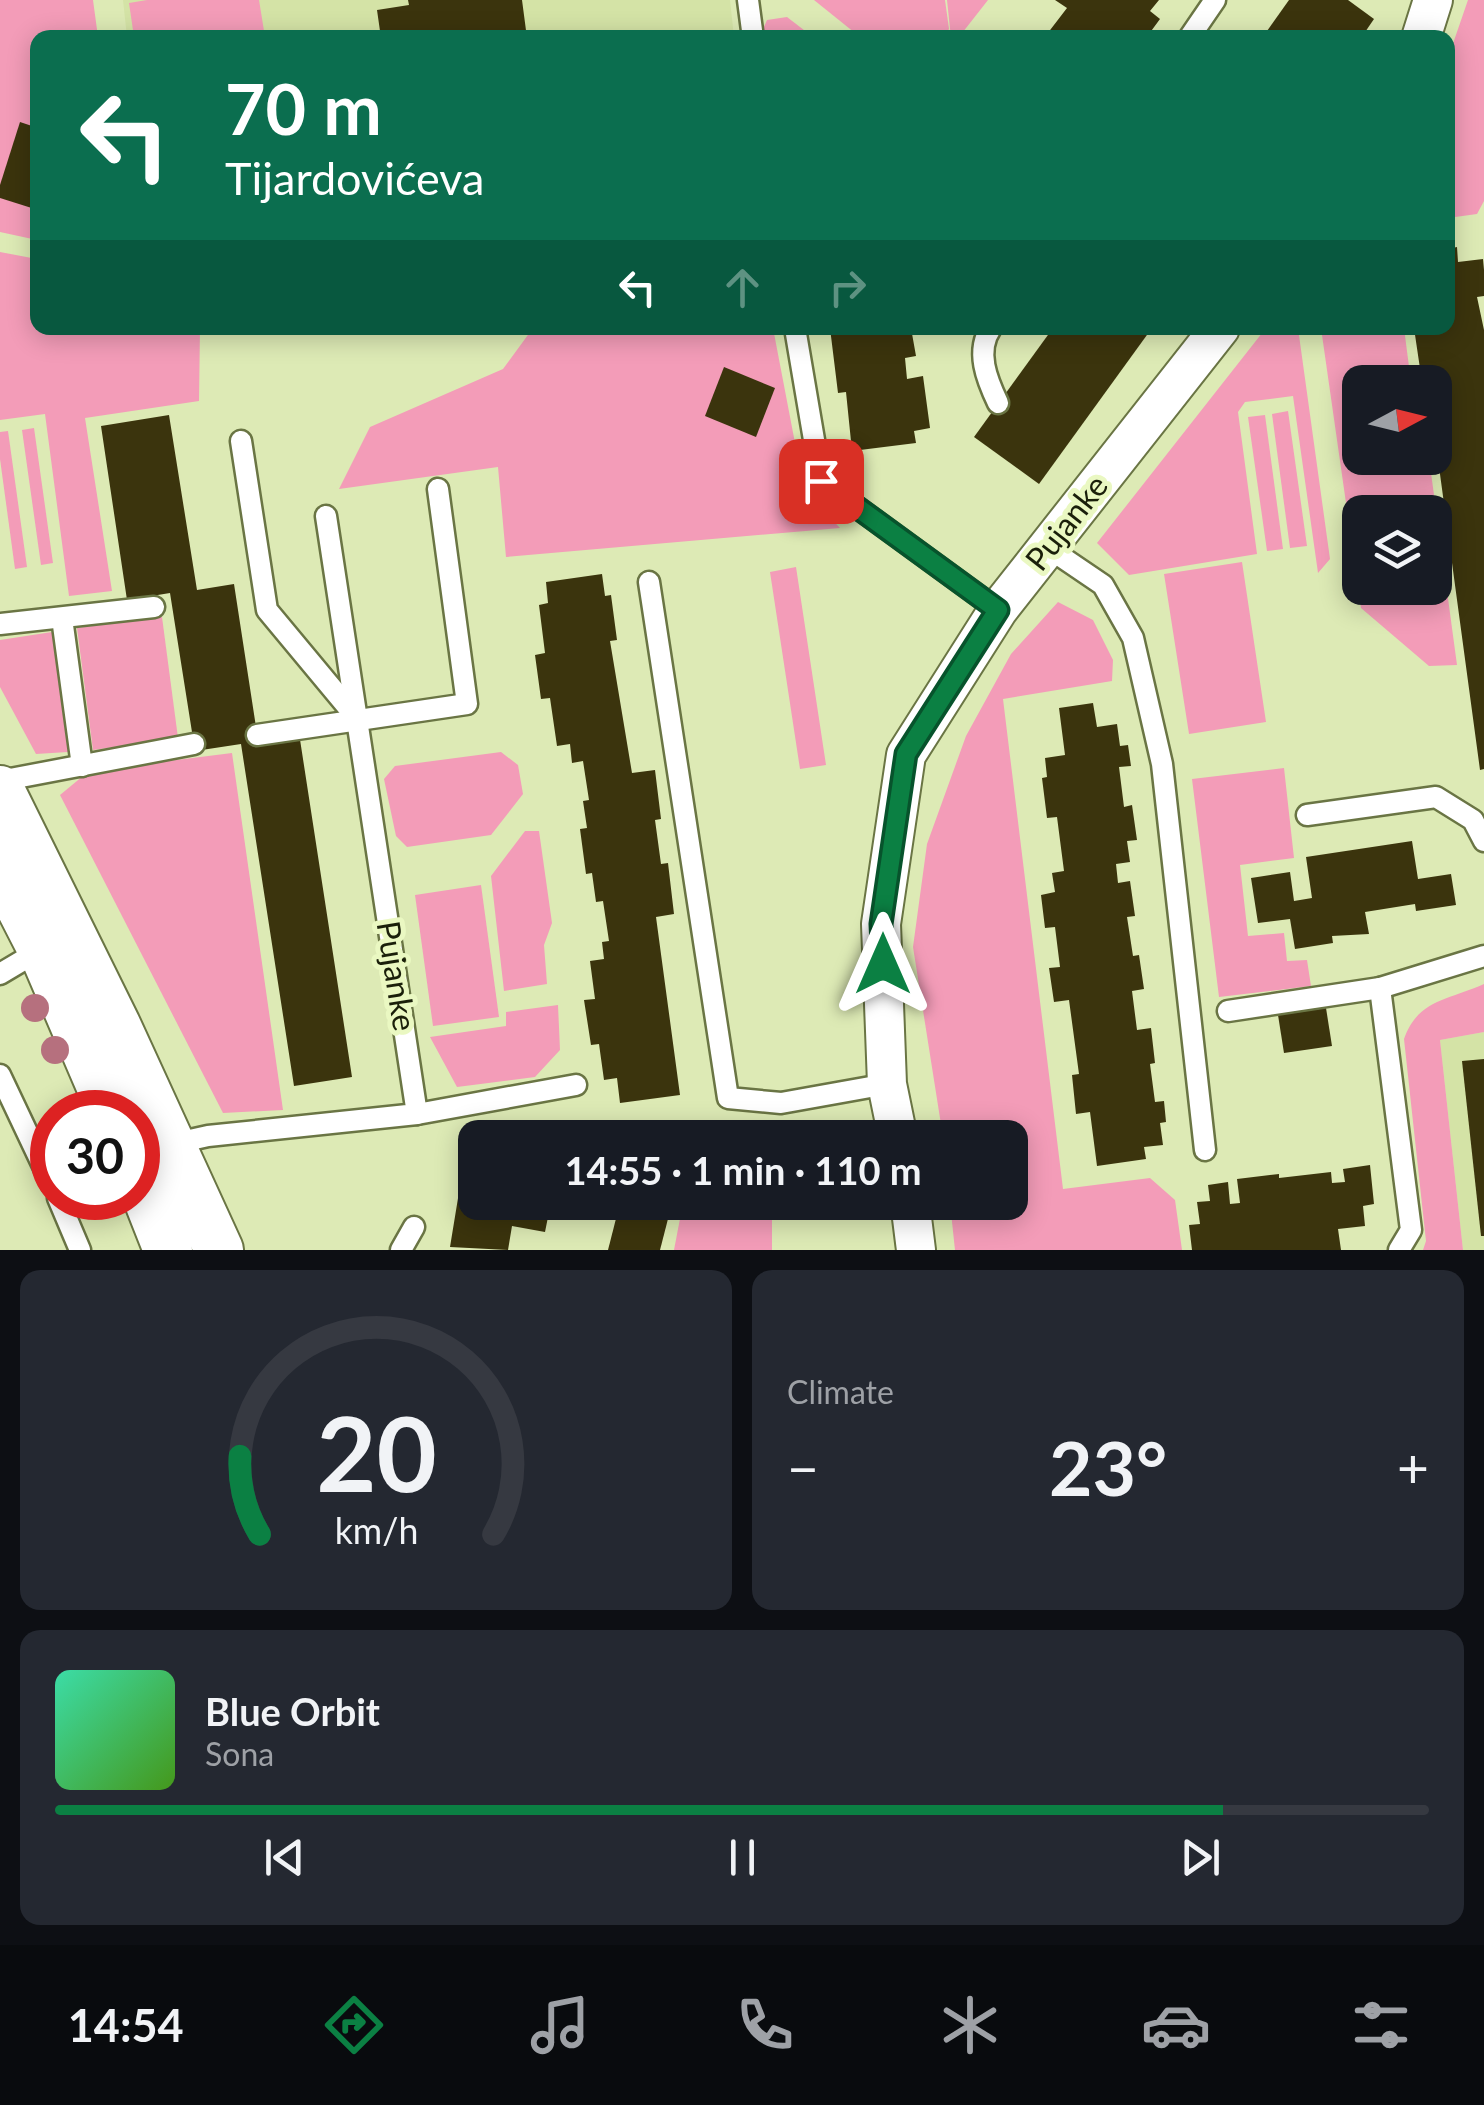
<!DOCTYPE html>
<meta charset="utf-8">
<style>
body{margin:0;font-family:Lato,sans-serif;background:#242831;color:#f1f3f6;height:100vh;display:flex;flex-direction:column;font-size:38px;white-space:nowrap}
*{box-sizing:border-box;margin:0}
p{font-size:32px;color:#9ea1a6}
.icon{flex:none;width:55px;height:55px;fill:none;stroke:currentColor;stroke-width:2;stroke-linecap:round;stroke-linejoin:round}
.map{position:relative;height:1250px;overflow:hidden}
.sheet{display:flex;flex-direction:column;gap:20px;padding:20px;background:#0d0f14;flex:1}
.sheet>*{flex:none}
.hud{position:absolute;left:30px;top:30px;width:1425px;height:305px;border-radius:20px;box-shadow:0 5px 25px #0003;background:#0b6e4f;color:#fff;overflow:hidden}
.needle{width:65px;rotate:83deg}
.controls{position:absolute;left:1342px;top:365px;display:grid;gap:20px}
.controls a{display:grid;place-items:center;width:110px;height:110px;border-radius:20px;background:#171b24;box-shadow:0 5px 25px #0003;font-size:50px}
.speed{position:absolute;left:30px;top:1090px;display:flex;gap:20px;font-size:50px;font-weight:700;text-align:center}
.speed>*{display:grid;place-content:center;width:130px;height:130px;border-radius:50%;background:#171b24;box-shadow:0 5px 25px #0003;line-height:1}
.speed .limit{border:15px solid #d22;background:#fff;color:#111}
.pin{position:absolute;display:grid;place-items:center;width:85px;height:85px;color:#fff;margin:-42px;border-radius:20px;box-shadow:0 5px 15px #0006}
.me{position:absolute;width:110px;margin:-55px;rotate:0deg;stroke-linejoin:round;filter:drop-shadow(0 0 8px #0008)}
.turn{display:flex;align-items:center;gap:35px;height:210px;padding:0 30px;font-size:45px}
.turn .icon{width:130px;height:130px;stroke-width:2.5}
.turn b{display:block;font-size:70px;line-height:85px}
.lanes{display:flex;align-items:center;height:95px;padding:0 30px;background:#0003;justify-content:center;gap:50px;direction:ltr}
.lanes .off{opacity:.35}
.big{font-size:75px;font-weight:700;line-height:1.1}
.sheet .card{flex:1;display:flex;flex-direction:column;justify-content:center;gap:15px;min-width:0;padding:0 35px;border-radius:20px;background:#242831}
.sheet .dial{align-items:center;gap:0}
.dial svg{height:260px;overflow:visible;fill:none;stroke:#363941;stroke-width:7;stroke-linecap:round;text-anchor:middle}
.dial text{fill:#f1f3f6;stroke:none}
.song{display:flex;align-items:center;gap:30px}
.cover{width:120px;height:120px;border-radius:15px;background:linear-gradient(135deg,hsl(160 70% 55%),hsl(100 70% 35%))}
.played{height:10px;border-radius:5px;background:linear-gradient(90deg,#0b8043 85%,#363941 85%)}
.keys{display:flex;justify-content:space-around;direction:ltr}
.heat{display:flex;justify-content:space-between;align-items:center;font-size:55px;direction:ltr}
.sheet .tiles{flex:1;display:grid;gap:20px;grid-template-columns:1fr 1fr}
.card:last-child{grid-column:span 2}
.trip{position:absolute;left:458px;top:1120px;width:570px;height:100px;border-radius:20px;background:#171b24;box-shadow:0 5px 25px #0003;font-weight:700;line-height:100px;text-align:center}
.tabs{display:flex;height:160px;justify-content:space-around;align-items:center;background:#090b0e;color:#9ea1a6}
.tabs .icon{width:70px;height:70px}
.tabs .active{color:#0b8043}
.tabs b{font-size:45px;color:#f1f3f6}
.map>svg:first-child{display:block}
.built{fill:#d4e3a6}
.green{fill:#f39cb8;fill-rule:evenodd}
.building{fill:#3b340d}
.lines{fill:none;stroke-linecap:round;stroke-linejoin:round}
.service-casing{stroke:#6a7544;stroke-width:25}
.minor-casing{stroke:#6a7544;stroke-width:42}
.tertiary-casing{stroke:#6a7544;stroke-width:52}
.service{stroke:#fff;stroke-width:20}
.minor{stroke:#fff;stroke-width:38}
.tertiary{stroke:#fff;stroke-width:48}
.tree{fill:#b6707e}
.route-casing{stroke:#07532c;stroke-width:25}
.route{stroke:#0b8043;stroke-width:18}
.labels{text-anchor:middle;stroke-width:10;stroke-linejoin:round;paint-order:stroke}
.street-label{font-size:32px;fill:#1a1f0a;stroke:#eaf8c2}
</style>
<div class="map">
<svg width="1484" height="1250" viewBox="0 0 1484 1250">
<rect width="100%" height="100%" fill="#ddeab5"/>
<!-- built -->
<g class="built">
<path d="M123,0h607l4,37h-607z"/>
<path d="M1484,1032v218h-21l-23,-210z"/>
</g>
<!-- green -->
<g class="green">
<path d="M0,0h93l5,37 -60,1 -1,202 -37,-8z"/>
<path d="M147,0h112l6,37h-131l-5,-34z"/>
<path d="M814,0h131l4,29 -5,8h-84z"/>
<path d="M947,0h41l-29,37 -8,1z"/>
<path d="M1468,0h16v201l-7,13 -29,4v-160z"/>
<path d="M787,17l26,20 -54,1 8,-18z"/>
<path d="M0,252l37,7 1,69h162l-1,73 -114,17 27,173 -43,5 -24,-182 -45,6z"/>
<path d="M533,328h240l31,162 36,38 -334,29 -8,-90 -159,22 31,-62 133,-58z"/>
<path d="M1266,328h32l32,231 -12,14 -25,-177 -48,6 -7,10 19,142 -128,21 -32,-32z"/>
<path d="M1321,328h83l7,54h-51v76h69l28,207 -28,1 -68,-58zM1360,512h75v76h-75z"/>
<path d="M1288,411l19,135 -17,2 -18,-134z"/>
<path d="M1265,415l18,134 -16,2 -19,-134z"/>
<path d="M34,428l19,135 -12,2 -19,-135z"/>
<path d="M8,431l19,136 -12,2 -15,-110v-27z"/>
<path d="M1242,562l24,160 -77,12 -25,-160z"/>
<path d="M796,567l30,198 -26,4 -30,-197z"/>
<path d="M1058,602l35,18 20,40 -1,21 -109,18 60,490 87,-11 25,22 7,50h-227l-5,-47 60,-1v-64l-67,-1 -30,-190 14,-103 39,-108 45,-82z"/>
<path d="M162,617l16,121 -85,12 -16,-122z"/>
<path d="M52,632l16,120 -32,2 -36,-67v-47z"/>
<path d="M501,752l17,13 5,29 -32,41 -84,12 -11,-11 -12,-57 11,-13z"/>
<path d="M232,753l51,357 -60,3 -163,-318 29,-24z"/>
<path d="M1284,768l10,90 -54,7 8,71 36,-3 3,28 20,-1 4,26 -92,11 -27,-218z"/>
<path d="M525,831h14l13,92 -8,22 3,39 -43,7 -13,-115z"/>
<path d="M481,885l18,132 -66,9 -18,-131z"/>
<path d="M1484,984v48l-44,8 23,210h-40l3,-9 -22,-202c14,-40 45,-39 80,-55z"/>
<path d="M558,1005l2,45 -25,27 -78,10 -27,-50 76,-11v-14z"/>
<path d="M683,1203h89v47h-98z"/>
</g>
<!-- building -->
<g class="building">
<path d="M408,0h114l5,38h-146l-4,-28 32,-5z"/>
<path d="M1055,0h104l-9,11 10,8 -14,19h-102l23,-30z"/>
<path d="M1289,0h59l26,19 -13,19h-99z"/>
<path d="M20,122l18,6v82l-38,-12v-13z"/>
<path d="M1457,247l1,15 25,-3 1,11v26l-7,1 7,33v439l-4,1 -45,-333v-55h-13l-8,-54h34v-79z"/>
<path d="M830,328h81l5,28 -11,2 2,21 16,-3 7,52 -16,3 2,12 -64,8 -6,-59 -8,1z"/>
<path d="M1053,328h99l-113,156 -65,-47z"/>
<path d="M724,367l51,21 -19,49 -51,-21z"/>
<path d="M169,415l28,175 37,-6 24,156 41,-7 53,344 -58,9 -53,-342 -46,7 -25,-158 -43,7 -26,-174z"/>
<path d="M602,574l3,22 6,-1 6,45 -7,1 22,132 23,-3 6,49 -6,1 6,44 7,-1 6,51 -18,3 24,178 -60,8 -3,-25 -13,2 -5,-36 -8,1 -7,-45 11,-1 -5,-38 14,-2 -2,-17 7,-1 -6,-40 -7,1 -4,-29 -6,1 -6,-45 7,-1 -4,-27 6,-1 -6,-39 -11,2 -2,-19 -13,2 -7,-48 -9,1 -6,-44 10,-2 -6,-48 9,-2 -2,-21z"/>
<path d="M1093,703l4,24 20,-3 3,22 8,-1 3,21 -12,1 5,40 8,-2 5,35 -10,1 3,21 -14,2 2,19 12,-2 5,35 -8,1 6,39 6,-1 5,34 -12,2 5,39 14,-2 4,35 -5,1 5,38 9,-1 2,21 -6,1 3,22 -19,2 2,12 -49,7 -7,-54 -14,2 -4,-39 7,-1 -10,-74 -15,2 -5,-34 11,-1 -5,-40 -10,1 -4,-33 14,-3 -3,-19 12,-2 -7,-54 -10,1 -5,-40 5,-1 -2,-19 20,-3 -6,-47z"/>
<path d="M1412,841l6,38 33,-5 5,31 -40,6 -1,-7 -50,8 4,22 -37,2 1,7 -38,6 -5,-30 -32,4 -7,-45 39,-6 4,29 18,-3 -6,-41z"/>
<path d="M1326,1008l6,38 -48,7 -6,-38z"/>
<path d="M1484,1059v177h-3l-19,-175z"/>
<path d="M1370,1165l4,39 -11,2 2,20 -27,3 3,21h-149l-3,-25 11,-1 -3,-22 13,-1 -2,-16 20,-3 2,22 10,-1 -3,-24 42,-5v4l52,-6 1,11 13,-1 -2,-13z"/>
<path d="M460,1186l15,3v13h76l-6,30 -33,-6 -4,24 -58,-3z"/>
<path d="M620,1203l49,12 -9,35h-52z"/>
</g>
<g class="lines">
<!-- service casing -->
<g class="service-casing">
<g id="service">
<path d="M748,0l5,38"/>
<path d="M1189,38l26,-38"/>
<path d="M795,328l26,153 177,129"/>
<path d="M991,328c-16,23 -4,52 7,75"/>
<path d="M241,441l26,169 89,107"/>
<path d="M1047,547l56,38 30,53 29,126 43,386"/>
<path d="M649,582l79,516 53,5 106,-19"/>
<path d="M62,618l20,148"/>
<path d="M0,624l154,-17"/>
<path d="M257,735l210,-31 -29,-215"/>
<path d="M0,781l194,-37"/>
<path d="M1307,815l129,-18 37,23 11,21"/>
<path d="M0,974l42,-25"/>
<path d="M1380,988l31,242 -12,20"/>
<path d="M1228,1011l152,-23 104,-32"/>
<path d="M0,1075l52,110"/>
<path d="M417,1114l159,-29"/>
<path d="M172,1144l36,-8 209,-22 -91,-598"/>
<path d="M58,1198l22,52"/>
<path d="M401,1250l13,-23"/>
</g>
</g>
<!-- minor casing -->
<g class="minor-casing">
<g id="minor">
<path d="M1421,38l12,-38"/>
<path d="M898,1138l-11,-54 -6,-160 25,-169 92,-145 222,-282"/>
<path d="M910,1202l6,48"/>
</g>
</g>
<!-- tertiary casing -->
<g class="tertiary-casing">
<g id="tertiary">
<path d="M0,790l116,235 103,225"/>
<path d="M0,867l42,82 70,163"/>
<path d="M138,1174l30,76"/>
</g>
</g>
<!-- service -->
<use href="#service" class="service"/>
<!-- minor -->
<use href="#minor" class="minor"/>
<!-- tertiary -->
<use href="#tertiary" class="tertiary"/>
</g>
<!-- trees -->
<g class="tree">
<circle cx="35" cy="1008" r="14"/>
<circle cx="55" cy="1050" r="14"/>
</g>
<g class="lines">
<!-- route casing -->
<g class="route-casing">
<path id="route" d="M821,481l177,129 -92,144 -25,170 2,40"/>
</g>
<!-- route -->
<use href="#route" class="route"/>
</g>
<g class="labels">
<!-- street labels -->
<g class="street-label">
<text transform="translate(1067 523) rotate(-52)" y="11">Pujanke</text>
<text transform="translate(396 976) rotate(81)" y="11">Pujanke</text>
</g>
</g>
</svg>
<div class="controls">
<a><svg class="needle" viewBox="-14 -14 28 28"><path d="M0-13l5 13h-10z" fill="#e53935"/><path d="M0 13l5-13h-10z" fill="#9ea1a6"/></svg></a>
<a><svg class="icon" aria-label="layers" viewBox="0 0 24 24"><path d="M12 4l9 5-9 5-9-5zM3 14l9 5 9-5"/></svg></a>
</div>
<div class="speed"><div class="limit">30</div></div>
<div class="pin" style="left:821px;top:481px;background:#d93025"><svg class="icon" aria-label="arrive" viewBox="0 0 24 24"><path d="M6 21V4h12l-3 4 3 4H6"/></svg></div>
<svg class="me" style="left:883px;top:964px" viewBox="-20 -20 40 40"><path d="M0-17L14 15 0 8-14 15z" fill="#0b8043" stroke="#fff" stroke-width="4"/></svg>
<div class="trip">14:55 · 1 min · 110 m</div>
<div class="hud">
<div class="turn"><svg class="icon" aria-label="left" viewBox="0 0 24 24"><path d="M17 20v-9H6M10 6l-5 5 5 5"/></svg><div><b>70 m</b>Tijardovićeva</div></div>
<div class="lanes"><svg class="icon" aria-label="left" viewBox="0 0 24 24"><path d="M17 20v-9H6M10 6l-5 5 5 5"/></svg><svg class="icon off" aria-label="ahead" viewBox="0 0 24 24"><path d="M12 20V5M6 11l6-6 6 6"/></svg><svg class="icon off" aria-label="right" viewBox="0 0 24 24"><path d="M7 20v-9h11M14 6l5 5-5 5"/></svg></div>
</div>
</div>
<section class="sheet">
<div class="tiles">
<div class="card dial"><svg viewBox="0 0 100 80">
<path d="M14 69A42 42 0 1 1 86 69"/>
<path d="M14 69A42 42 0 0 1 8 45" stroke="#0b8043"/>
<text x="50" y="56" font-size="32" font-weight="700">20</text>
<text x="50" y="72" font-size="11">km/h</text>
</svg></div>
<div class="card"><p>Climate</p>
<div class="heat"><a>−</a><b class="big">23°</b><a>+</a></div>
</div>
<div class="card">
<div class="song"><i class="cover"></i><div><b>Blue Orbit</b><p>Sona</p></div></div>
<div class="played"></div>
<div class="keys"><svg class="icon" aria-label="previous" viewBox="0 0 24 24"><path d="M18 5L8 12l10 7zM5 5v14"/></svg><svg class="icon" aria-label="pause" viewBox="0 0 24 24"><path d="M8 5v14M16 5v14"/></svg><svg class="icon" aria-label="next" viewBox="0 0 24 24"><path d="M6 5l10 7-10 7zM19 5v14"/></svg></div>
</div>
</div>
</section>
<nav class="tabs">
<b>14:54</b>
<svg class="icon active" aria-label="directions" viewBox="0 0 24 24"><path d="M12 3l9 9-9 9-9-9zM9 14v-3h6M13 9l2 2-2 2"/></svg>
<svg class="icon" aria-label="music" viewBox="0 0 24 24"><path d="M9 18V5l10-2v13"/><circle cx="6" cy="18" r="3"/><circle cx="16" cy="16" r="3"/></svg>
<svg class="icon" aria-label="phone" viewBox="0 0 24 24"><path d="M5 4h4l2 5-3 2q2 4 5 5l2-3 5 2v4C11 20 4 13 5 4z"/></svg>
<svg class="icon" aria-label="climate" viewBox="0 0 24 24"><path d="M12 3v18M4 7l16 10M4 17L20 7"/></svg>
<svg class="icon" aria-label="car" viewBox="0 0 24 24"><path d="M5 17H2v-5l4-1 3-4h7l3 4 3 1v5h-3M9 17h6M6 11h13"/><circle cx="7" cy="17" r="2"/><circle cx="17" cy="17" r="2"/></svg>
<svg class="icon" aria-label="filters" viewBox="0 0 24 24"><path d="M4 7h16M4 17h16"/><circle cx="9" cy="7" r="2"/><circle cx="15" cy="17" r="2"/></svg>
</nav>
